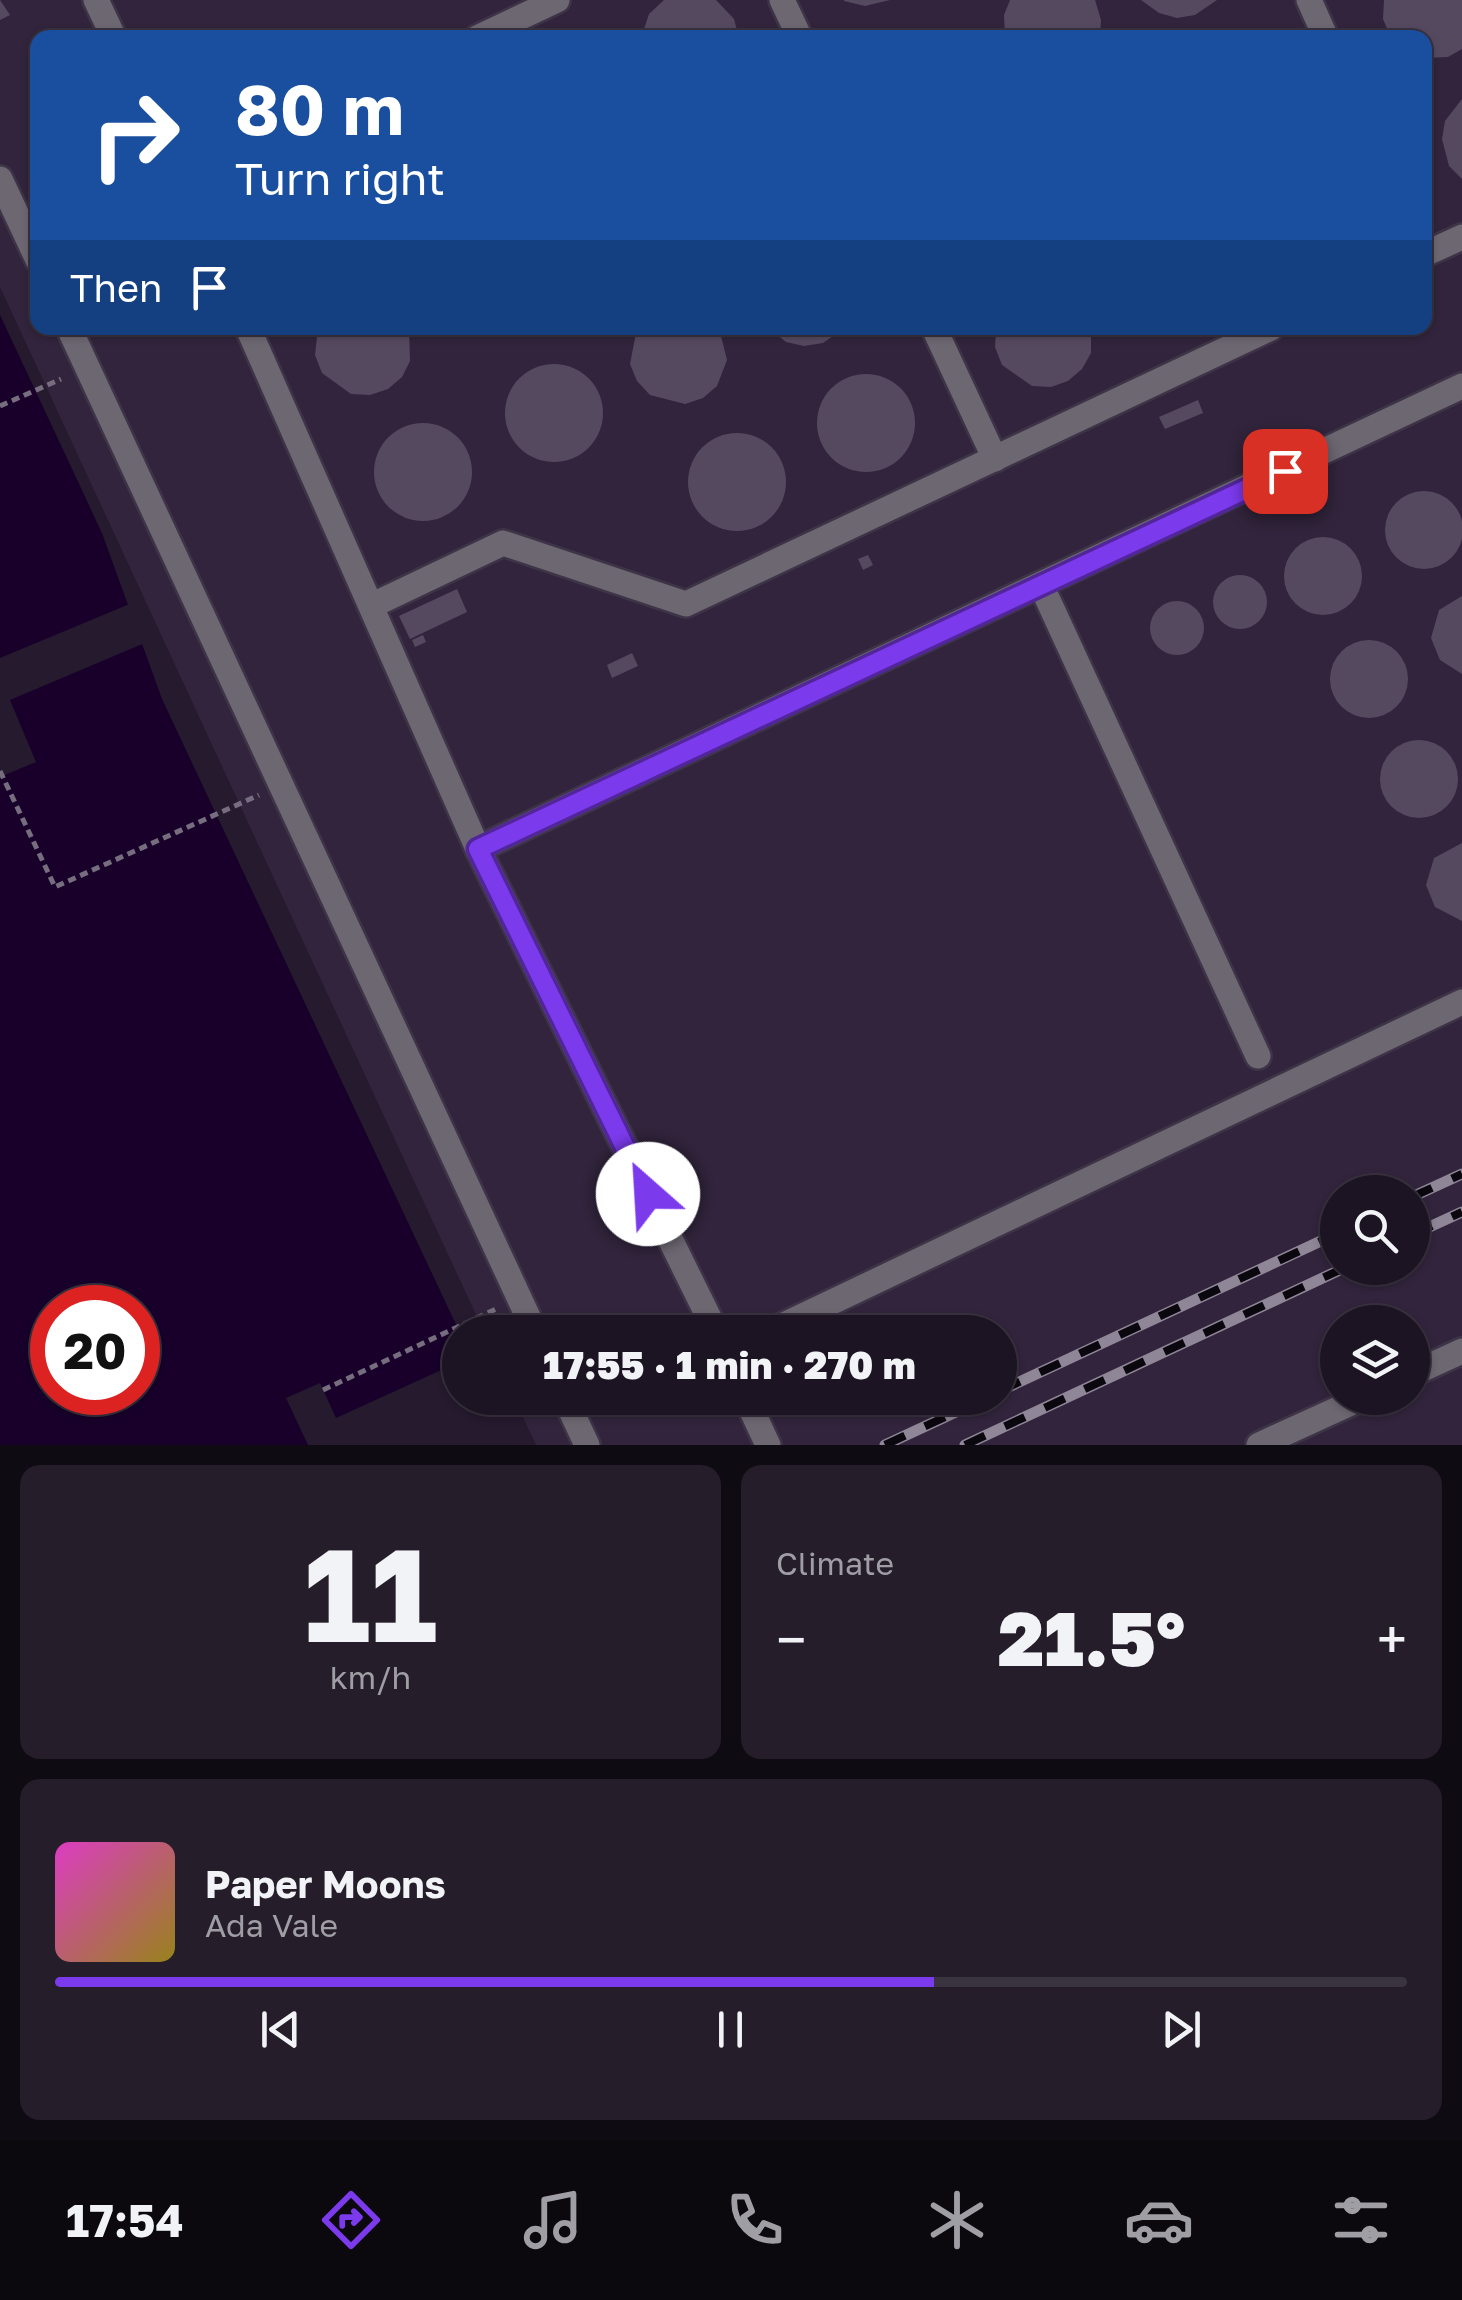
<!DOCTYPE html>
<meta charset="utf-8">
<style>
body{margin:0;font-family:"Golos Text",sans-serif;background:#251d2a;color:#f1f3f6;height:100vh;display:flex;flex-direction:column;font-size:38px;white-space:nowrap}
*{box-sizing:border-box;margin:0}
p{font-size:32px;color:#a09ea5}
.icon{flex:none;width:55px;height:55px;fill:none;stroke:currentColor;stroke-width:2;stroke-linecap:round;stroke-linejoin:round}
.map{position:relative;height:1445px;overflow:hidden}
.sheet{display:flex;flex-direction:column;gap:20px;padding:20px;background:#0f0b13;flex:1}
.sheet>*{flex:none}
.hud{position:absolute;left:30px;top:30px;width:1402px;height:305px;border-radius:20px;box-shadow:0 2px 8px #0004,0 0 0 2px #3a3340;background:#1a4fa0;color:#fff;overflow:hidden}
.tools{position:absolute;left:1320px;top:1175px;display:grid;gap:20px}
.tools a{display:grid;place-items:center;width:110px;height:110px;border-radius:50%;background:#1c1422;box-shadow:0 2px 8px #0004,0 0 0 2px #3a3340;font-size:50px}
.speed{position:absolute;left:30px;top:1285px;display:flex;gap:20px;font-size:50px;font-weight:700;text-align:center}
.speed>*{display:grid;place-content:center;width:130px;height:130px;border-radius:50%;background:#1c1422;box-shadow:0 2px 8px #0004,0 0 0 2px #3a3340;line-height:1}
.speed .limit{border:15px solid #d22;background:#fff;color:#111}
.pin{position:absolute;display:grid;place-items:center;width:85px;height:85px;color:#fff;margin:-42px;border-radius:20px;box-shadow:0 5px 15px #0006}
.me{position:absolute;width:110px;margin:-55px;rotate:334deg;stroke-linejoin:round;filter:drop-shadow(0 0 8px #0008)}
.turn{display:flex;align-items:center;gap:35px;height:210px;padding:0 40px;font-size:45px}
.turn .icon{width:130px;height:130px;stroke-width:2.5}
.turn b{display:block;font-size:70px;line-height:85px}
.then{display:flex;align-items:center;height:95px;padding:0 40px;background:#0003;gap:20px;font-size:38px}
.big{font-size:75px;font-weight:800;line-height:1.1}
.sheet .card{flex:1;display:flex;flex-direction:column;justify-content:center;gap:15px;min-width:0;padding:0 35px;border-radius:20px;background:#251d2a}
.sheet .dial{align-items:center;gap:0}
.dial b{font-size:130px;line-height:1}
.song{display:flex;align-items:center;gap:30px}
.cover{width:120px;height:120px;border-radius:15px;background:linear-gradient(135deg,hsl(310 70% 55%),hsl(50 70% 35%))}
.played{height:10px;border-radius:5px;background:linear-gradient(90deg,#7c3aed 65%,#3a3340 65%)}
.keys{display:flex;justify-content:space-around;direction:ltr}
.heat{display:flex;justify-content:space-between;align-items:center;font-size:55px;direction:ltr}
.sheet .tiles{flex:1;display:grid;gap:20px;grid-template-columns:1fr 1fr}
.card:last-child{grid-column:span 2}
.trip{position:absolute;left:442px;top:1315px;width:575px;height:100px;border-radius:50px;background:#1c1422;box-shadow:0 2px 8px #0004,0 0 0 2px #3a3340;font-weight:800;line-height:100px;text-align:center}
.dock{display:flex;height:160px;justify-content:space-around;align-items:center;background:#0b080e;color:#a09ea5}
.dock .icon{width:70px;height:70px}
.dock .selected{color:#7c3aed}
.dock b{font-size:45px;color:#f1f3f6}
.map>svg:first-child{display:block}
.built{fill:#31243c;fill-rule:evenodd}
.water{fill:#18002a;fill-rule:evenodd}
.pier{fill:#251a2e}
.building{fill:#554960}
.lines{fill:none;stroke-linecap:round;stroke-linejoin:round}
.minor-casing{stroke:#3e3447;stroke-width:30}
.path{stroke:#766d7f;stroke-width:5;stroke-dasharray:8 5;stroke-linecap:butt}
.minor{stroke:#6d6772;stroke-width:25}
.rail-casing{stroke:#8f8697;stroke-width:11}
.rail{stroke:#0b070f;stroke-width:8;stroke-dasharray:22;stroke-linecap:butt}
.route-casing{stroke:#51269a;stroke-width:25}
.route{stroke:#7c3aed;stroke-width:18}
</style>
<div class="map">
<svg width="1462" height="1445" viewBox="0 0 1462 1445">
<rect width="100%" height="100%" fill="#251a2e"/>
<!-- built -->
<path class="built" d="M0,0h1462v1445h-926l-22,-47h486v-66h-516l-484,-1045zM38,38h1387v290h-1387zM1338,1192h74v76h-74zM1338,1322h74v76h-74z"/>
<!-- water -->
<path class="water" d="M0,315l102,218 60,166 298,634v65l54,47h-514zM52,1308h86v84h-86z"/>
<!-- pier -->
<g class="pier">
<path d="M0,310l5,3 102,218 -5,2z"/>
<path d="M132,603l15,39 -137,58 26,62 -36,15v-119z"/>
<path d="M450,1366l10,32h36l23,47h-211l-22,-47 34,-15 16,35z"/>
</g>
<!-- building -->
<g class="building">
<path d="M0,0l10,15 -10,5z"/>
<path d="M664,0h52l18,19 5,19h-98l8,-24z"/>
<path d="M890,0l-25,6 -21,-5v-1z"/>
<path d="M1010,0h85l6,20 -1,18h-95l-1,-23z"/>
<path d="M1141,0h76l-22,15 -18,3 -18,-5z"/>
<path d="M1384,0h78v49l-14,8 -23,1v-20h-34l-8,-19z"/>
<path d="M933,33l12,5 -40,-1 19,-5z"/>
<path d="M1462,99v80l-13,-13 -7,-27 3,-18z"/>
<path d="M318,328h91l1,33 -8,16 -14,12 -18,6 -19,-1 -29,-21 -7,-18z"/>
<path d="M464,328h59l-32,9z"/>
<path d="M637,328h82l8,32 -10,26 -14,12 -18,6 -35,-9 -13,-14 -7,-17z"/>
<path d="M769,328h76l-22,15 -19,3 -18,-4z"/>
<path d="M996,328h95v25l-9,16 -14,12 -17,6 -19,-1 -30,-21 -7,-18z"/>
<circle cx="554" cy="413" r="49"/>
<circle cx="866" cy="423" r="49"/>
<path d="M1198,400l5,13 -38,16 -6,-12z"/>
<circle cx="423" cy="472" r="49"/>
<circle cx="737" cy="482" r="49"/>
<circle cx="1424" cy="530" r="39"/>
<circle cx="1323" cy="576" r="39"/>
<path d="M868,555l5,10 -10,5 -5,-11z"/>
<circle cx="1240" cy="602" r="27"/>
<path d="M457,589l10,23 -57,27 -11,-23z"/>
<path d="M1462,596v78l-22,-14 -9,-22 8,-28z"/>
<circle cx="1177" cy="628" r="27"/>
<path d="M423,635l3,7 -11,5 -3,-7z"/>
<circle cx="1369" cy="679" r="39"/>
<path d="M632,653l6,13 -26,12 -5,-13z"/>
<circle cx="1419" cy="779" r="39"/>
<path d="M1462,843v78l-27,-14 -9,-22 8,-27z"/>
</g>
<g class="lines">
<!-- minor casing -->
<g class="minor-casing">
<g id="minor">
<path d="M96,0l18,38"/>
<path d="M782,0l18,38"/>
<path d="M1309,0l17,38"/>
<path d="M477,38l80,-38"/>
<path d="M0,179l38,81"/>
<path d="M1425,254l37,-17"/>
<path d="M69,328l466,1004"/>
<path d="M248,328l230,521 238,483"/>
<path d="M934,328l61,131"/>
<path d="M1042,587l216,469"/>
<path d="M373,605l130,-62 183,61 585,-276"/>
<path d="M478,849l984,-463"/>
<path d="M769,1332l693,-330"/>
<path d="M1412,1374l50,-23"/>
<path d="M565,1398l22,47"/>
<path d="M746,1398l22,47"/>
<path d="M1259,1445l103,-47"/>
</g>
</g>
<!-- path -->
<g class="path">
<path d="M0,406l61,-27"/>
<path d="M0,771l55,116 204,-92"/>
<path d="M323,1390l173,-81"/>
</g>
<!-- minor -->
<use href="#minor" class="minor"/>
<!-- rail casing -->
<g class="rail-casing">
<g id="rail">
<path d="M1412,1197l50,-23"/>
<path d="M1412,1235l50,-23"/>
<path d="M1000,1391l338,-158"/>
<path d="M885,1445l101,-47"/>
<path d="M965,1445l379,-177"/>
</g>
</g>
<!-- rail -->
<use href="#rail" class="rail"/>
</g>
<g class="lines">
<!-- route casing -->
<g class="route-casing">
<path id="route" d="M648,1194l-170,-345 807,-378"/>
</g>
<!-- route -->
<use href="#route" class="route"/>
</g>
</svg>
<div class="tools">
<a><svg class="icon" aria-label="search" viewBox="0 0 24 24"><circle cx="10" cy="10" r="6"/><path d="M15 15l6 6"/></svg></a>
<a><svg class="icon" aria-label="layers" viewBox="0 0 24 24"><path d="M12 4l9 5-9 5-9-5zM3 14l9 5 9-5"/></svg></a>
</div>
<div class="speed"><div class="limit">20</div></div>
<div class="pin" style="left:1285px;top:471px;background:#d93025"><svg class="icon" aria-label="arrive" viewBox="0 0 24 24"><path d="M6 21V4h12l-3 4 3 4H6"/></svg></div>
<svg class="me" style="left:648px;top:1194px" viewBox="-20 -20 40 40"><circle r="19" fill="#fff"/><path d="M0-13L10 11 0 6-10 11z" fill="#7c3aed"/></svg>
<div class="trip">17:55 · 1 min · 270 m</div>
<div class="hud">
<div class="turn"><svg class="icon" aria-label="right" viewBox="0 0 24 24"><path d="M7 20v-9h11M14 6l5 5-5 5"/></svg><div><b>80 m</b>Turn right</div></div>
<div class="then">Then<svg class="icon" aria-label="arrive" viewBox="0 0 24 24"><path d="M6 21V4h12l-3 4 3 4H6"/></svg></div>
</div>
</div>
<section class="sheet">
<div class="tiles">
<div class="card dial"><b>11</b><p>km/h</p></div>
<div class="card"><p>Climate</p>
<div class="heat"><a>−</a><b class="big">21.5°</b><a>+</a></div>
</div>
<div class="card">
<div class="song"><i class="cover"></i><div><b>Paper Moons</b><p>Ada Vale</p></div></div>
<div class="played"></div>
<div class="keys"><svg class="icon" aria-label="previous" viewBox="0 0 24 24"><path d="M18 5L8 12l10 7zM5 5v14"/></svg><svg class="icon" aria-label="pause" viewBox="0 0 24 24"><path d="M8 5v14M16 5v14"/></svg><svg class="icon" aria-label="next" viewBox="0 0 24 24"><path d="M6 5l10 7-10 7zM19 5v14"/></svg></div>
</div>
</div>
</section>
<nav class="dock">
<b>17:54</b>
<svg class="icon selected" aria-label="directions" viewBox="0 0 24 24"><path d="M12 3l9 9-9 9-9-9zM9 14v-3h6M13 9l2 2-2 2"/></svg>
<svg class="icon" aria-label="music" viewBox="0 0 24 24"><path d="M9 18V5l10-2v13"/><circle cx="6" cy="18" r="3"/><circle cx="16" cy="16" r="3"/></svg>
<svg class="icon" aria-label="phone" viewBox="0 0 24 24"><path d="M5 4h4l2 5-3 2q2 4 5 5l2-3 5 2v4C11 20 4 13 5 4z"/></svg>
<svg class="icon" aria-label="climate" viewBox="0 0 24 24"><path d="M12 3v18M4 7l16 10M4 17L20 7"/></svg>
<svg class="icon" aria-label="car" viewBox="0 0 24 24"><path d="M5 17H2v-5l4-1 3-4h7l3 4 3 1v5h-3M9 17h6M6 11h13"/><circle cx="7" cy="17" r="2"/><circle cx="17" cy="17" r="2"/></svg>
<svg class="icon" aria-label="filters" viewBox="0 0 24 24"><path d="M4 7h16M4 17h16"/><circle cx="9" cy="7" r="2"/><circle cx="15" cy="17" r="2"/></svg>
</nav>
